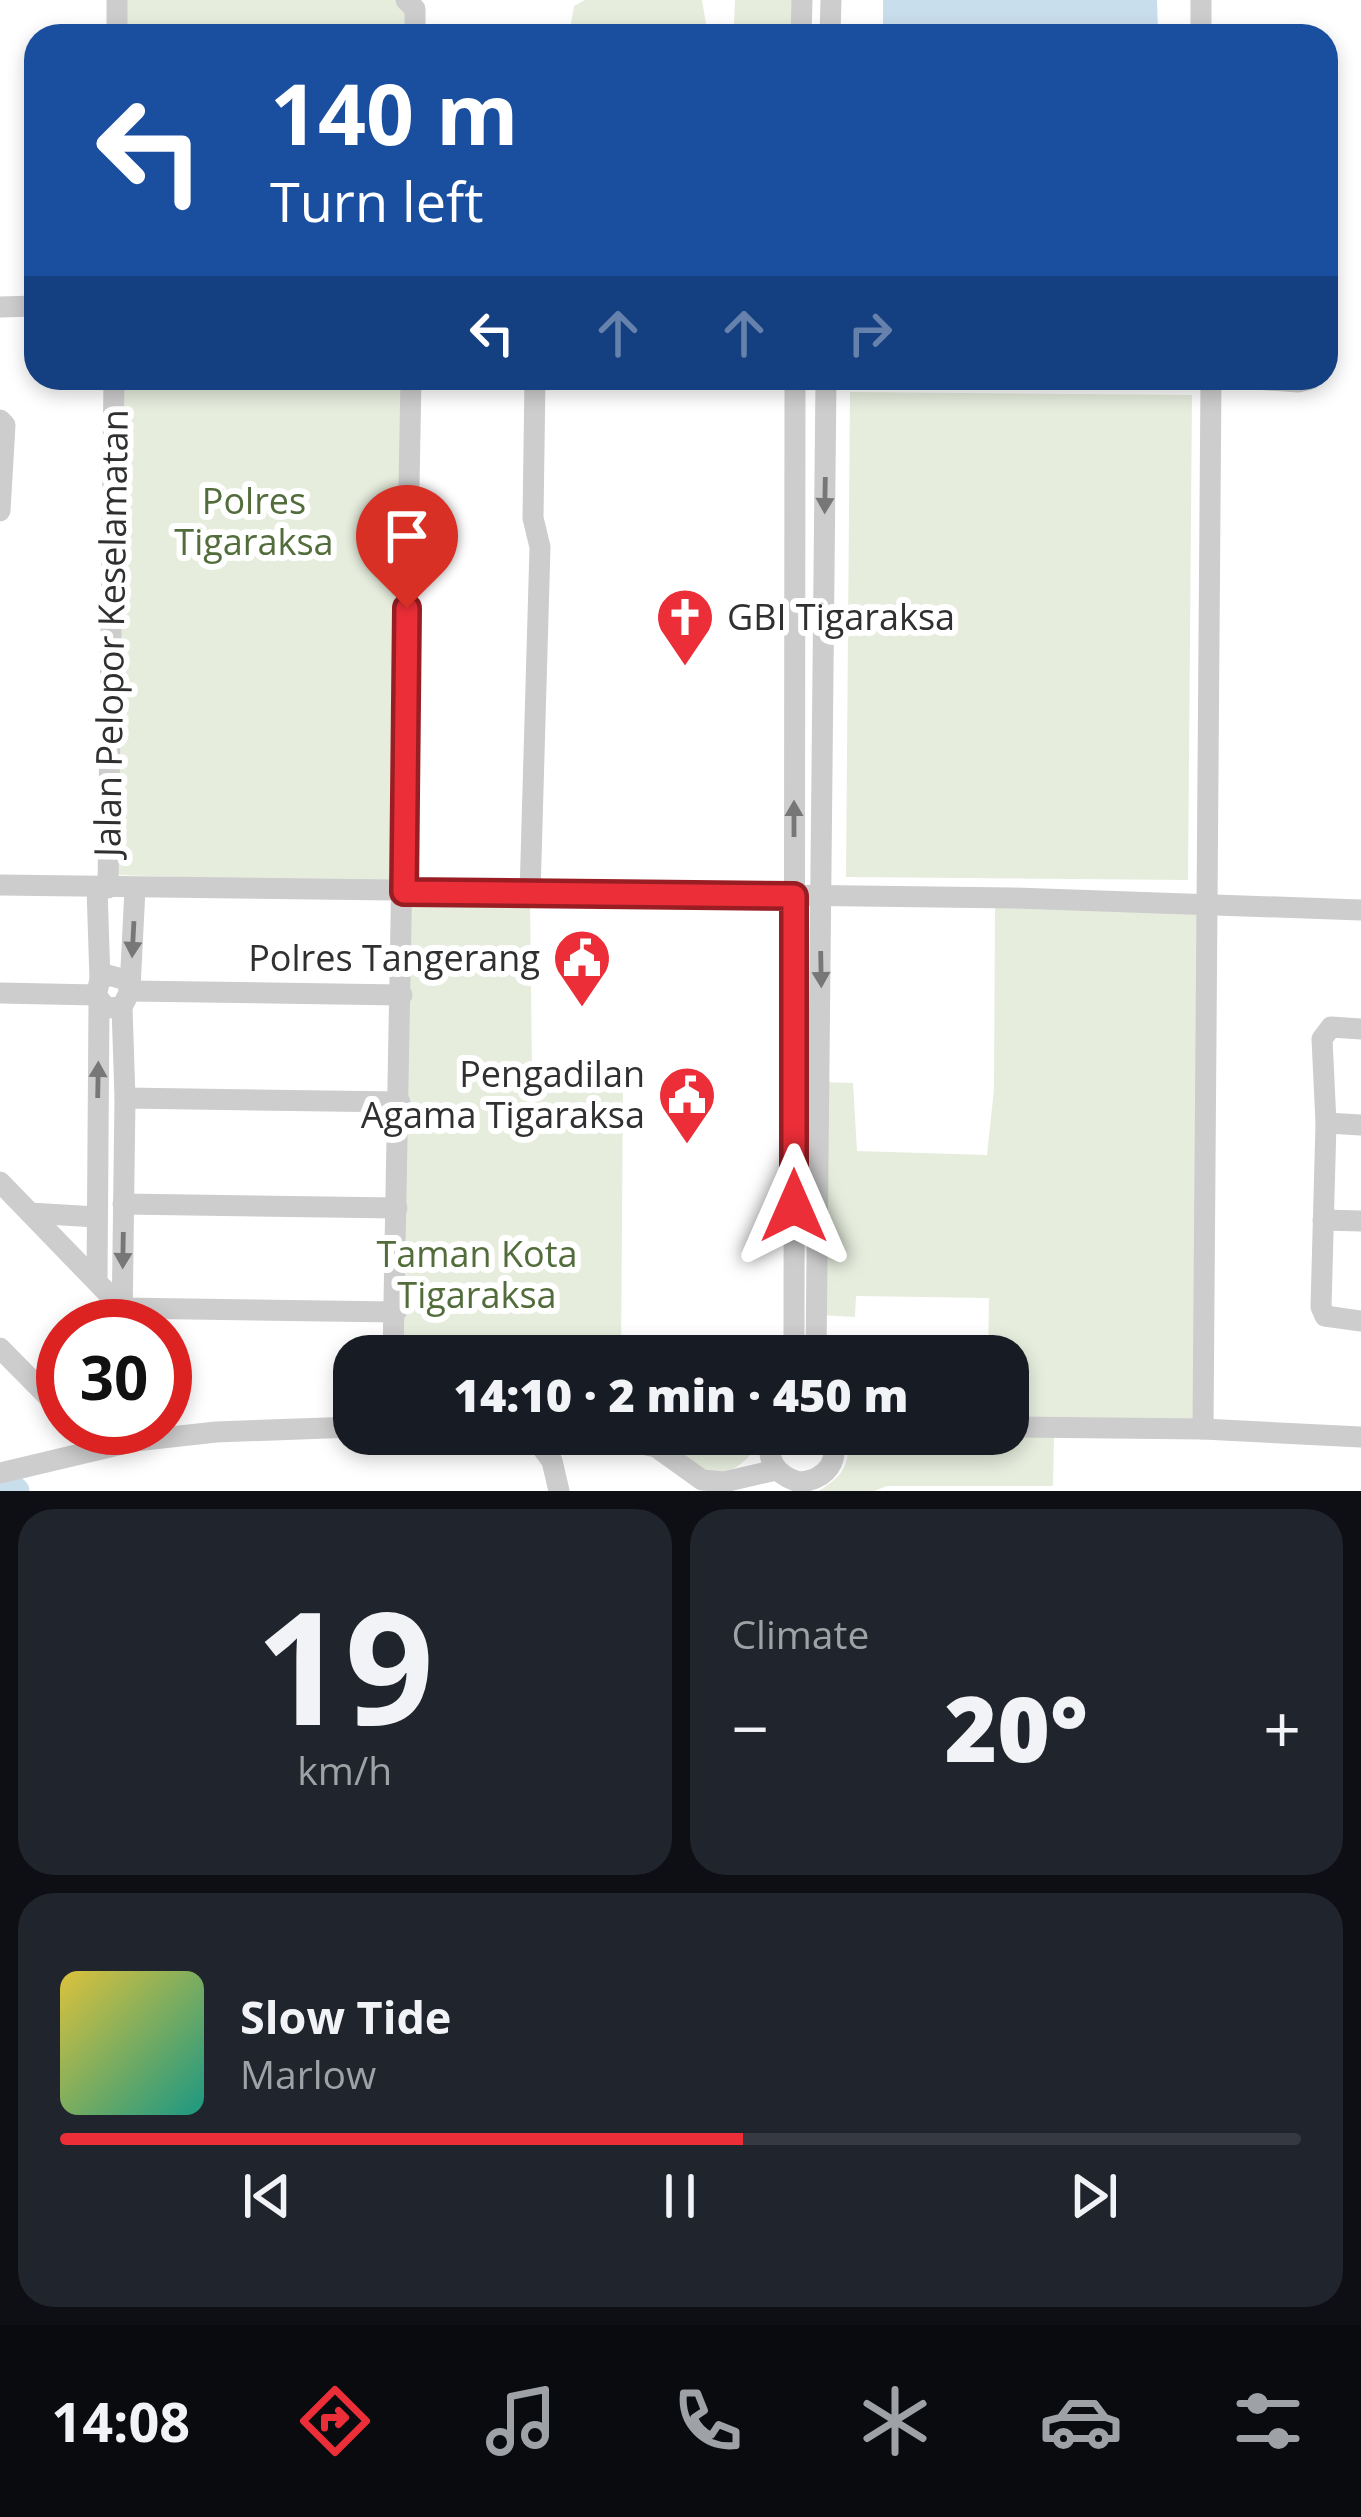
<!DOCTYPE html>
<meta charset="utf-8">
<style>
body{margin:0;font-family:"Open Sans",sans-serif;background:#20242c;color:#f1f3f6;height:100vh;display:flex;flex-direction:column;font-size:45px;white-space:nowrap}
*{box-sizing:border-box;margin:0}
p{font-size:39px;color:#9ea1a6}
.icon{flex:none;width:66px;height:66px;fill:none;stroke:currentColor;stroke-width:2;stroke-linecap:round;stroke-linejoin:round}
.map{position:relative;height:1491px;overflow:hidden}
.side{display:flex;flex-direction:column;gap:18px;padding:18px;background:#0d0f14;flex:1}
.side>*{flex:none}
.top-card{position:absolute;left:24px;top:24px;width:1314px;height:366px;border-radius:36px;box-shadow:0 6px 18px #0003;background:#1a4fa0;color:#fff;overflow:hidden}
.speed{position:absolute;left:36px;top:1299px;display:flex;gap:24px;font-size:60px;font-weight:700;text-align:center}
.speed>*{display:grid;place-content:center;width:156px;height:156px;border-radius:50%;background:#171b24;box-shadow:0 6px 18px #0003;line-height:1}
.speed .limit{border:18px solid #d22;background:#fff;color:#111}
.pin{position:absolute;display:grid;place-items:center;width:102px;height:102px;color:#fff;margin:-123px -51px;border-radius:50% 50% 50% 0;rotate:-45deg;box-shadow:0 0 12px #0007}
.pin .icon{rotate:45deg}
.me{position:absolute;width:132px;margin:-66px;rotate:0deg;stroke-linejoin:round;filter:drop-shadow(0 0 9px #0008)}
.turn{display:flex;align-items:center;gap:42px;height:252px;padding:0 48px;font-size:54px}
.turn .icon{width:156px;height:156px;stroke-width:2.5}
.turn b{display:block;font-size:84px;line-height:102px}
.lanes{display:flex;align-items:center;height:114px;padding:0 48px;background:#0003;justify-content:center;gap:60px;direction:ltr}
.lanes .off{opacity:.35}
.big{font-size:90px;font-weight:800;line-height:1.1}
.side .card{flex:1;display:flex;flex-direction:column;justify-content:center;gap:18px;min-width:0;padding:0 42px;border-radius:36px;background:#20242c}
.side .dial{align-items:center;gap:0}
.dial b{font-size:156px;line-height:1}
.song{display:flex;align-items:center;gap:36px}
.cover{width:144px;height:144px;border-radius:18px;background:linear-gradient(135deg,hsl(50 70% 55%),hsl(170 70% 35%))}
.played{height:12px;border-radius:6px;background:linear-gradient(90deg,#eb2e38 55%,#363941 55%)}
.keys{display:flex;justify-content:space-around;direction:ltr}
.heat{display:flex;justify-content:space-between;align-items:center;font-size:66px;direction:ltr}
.side .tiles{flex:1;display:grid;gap:18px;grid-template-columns:1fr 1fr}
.card:last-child{grid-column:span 2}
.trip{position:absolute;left:333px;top:1335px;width:696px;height:120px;border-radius:36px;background:#171b24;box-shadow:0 6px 18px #0003;font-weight:800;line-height:120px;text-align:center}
.tab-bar{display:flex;height:192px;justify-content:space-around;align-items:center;background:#090b0e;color:#9ea1a6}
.tab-bar .icon{width:84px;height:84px}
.tab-bar .on{color:#eb2e38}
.tab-bar b{font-size:54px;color:#f1f3f6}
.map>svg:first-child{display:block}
.green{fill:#e6eddd}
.water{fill:#c9deed}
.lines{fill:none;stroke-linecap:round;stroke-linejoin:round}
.river{stroke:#c9deed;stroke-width:27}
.minor{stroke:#cdcdcd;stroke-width:21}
.oneway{fill:#777}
.route-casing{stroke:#991e24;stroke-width:30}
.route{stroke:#eb2e38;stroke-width:21}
.labels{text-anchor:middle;stroke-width:12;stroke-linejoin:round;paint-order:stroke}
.park-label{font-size:36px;fill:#526d3b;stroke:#fff}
.poi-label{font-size:36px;fill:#303030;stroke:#fff;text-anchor:end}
.street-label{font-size:36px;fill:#303030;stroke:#fff}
</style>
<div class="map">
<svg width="1361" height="1491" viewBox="0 0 1361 1491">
<rect width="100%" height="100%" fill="#fff"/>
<!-- green -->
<g class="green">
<path d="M117,0h280l8,8v28h-289z"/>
<path d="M585,0h117l6,36h-146l7,-1 5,-29z"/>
<path d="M735,0h67l-1,36h-77l10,-12z"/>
<path d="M112,378h289l-5,506 -281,-9z"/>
<path d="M850,392l342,3 -4,485 -342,-3z"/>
<path d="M404,896l126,2 2,176 91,7 -2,275h-225z"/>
<path d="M995,907l206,5v516l-193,-2v-70h-20l1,-58 -133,-2 -1,21 -37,-2 5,-233 30,1 4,68 130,4 7,-66z"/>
<path d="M622,1434h137c-2,21 -26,42 -48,39 -21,-3 -67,-30 -89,-39z"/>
<path d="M857,1434h197l-1,52h-166l-13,5h-55c22,-15 28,-20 30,-48z"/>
</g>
<!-- water -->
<path class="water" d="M883,0h274l1,32c-14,-9 -38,-5 -52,4h-223z"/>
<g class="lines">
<!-- river -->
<path class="river" d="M0,1477l16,14"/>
<!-- minor -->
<g class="minor">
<path d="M406,0l9,9v27"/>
<path d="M1201,0v36"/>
<path d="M117,36v-36"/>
<path d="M801,36l1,-36"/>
<path d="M830,36l1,-36"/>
<path d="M0,307l36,-1"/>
<path d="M1243,378l55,4 12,-3"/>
<path d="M0,420l5,5 -5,86"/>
<path d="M0,885l1013,13 348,12"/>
<path d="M97,888l3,92"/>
<path d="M108,888l6,-510"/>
<path d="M530,894l10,-347 -7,-29 2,-140"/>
<path d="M130,988l5,-99"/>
<path d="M130,991l272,4"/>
<path d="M0,993l96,2"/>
<path d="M1361,1029l-30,-2 -9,12 4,84 -5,184 4,9 36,5"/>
<path d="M125,1098l275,4"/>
<path d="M1326,1123l35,2"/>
<path d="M0,1182l122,126 274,4"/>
<path d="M123,1204l274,4"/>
<path d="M30,1213l66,4"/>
<path d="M1323,1220l38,1"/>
<path d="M97,1281l2,-278"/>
<path d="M122,1326l3,-228 -3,-91 8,-16 -4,-11 -18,-5 -8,5 -4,15 10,13 16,-1"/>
<path d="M0,1348l63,64"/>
<path d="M393,1356l18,-978"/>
<path d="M794,1356l1,-978"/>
<path d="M816,1356l10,-978"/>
<path d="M1008,1427l195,2 158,8"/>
<path d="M1203,1429l8,-1051"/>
<path d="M532,1434l20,27 7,30"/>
<path d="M595,1434l61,13 46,33 22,2 52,-12"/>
<path d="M773,1434c-9,24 2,41 26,48 28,-2 41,-21 33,-48"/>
<path d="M0,1473l135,-32 81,-9 138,-5"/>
</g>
</g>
<!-- one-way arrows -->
<defs><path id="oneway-solid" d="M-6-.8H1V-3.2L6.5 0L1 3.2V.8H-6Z" transform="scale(3)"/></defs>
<g class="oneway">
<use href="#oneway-solid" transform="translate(825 495) rotate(91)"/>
<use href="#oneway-solid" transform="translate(794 819) rotate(-90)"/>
<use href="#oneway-solid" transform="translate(133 939) rotate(93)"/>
<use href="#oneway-solid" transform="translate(821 969) rotate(89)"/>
<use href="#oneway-solid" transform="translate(98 1080) rotate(-89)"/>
<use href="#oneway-solid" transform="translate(123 1250) rotate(91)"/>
</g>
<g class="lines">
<!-- route casing -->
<g class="route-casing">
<path id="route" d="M407,608l-3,284 390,4v310"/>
</g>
<!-- route -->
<use href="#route" class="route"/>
</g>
<!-- icons -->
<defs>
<g id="church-pin" transform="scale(3)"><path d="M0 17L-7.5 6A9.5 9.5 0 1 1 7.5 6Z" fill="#eb2e38" stroke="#fff"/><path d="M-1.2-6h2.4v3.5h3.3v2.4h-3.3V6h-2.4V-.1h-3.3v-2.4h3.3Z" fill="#fff"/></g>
<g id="civic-pin" transform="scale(3)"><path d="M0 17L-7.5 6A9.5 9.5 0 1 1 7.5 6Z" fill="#eb2e38" stroke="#fff"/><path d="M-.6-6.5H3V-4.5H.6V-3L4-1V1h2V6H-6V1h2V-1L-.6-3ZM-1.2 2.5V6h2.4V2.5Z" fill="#fff"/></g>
</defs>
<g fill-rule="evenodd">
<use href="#church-pin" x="685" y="617"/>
<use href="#civic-pin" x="582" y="958"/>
<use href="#civic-pin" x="687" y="1095"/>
</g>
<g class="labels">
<!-- park labels -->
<g class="park-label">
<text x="254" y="514">Polres<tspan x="254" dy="41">Tigaraksa</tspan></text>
<text x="477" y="1267">Taman Kota<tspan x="477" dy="41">Tigaraksa</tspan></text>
</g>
<!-- poi labels -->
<g class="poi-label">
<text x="727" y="630" text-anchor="start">GBI Tigaraksa</text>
<text x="540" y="971">Polres Tangerang</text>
<text x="645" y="1087">Pengadilan<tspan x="645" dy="41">Agama Tigaraksa</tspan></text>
</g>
<!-- street labels -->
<g class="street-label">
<text transform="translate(111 633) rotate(-89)" y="13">Jalan Pelopor Keselamatan</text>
</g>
</g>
</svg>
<div class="speed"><div class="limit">30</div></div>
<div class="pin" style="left:407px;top:608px;background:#d93025"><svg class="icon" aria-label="arrive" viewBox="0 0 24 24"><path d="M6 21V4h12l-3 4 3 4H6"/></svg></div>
<svg class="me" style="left:794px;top:1206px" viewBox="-20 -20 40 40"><path d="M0-17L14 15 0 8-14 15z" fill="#eb2e38" stroke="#fff" stroke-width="4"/></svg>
<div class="trip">14:10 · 2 min · 450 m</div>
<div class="top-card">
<div class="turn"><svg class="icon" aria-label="left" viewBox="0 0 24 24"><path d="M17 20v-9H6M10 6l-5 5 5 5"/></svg><div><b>140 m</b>Turn left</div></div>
<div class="lanes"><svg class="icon" aria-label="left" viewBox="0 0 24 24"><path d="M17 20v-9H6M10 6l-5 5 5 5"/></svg><svg class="icon off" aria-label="ahead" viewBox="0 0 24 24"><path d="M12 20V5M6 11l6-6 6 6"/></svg><svg class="icon off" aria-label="ahead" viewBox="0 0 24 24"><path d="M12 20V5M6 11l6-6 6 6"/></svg><svg class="icon off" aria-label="right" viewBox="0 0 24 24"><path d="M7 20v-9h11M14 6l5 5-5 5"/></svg></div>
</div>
</div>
<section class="side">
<div class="tiles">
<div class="card dial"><b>19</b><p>km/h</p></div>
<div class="card"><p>Climate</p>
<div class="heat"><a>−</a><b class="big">20°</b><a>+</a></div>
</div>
<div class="card">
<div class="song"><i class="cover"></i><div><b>Slow Tide</b><p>Marlow</p></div></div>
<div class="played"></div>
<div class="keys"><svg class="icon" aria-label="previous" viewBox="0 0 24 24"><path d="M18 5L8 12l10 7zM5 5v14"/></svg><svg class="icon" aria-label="pause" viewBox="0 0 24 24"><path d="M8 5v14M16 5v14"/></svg><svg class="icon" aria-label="next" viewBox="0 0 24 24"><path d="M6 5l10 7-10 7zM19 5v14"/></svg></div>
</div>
</div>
</section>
<nav class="tab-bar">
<b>14:08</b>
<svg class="icon on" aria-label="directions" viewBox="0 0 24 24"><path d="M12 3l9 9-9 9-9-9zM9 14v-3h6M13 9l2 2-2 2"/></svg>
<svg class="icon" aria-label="music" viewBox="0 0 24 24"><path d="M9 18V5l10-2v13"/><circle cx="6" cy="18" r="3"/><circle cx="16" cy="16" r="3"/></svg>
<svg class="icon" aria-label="phone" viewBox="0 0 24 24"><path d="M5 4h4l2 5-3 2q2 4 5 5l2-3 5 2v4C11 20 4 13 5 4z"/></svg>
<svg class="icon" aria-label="climate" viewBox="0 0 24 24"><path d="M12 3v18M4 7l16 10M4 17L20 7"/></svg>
<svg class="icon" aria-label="car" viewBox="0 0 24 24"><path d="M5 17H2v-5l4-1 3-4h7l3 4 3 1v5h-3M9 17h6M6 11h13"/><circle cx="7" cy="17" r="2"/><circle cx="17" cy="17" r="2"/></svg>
<svg class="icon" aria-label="filters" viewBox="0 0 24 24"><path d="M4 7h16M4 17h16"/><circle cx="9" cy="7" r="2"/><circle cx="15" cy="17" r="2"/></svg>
</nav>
